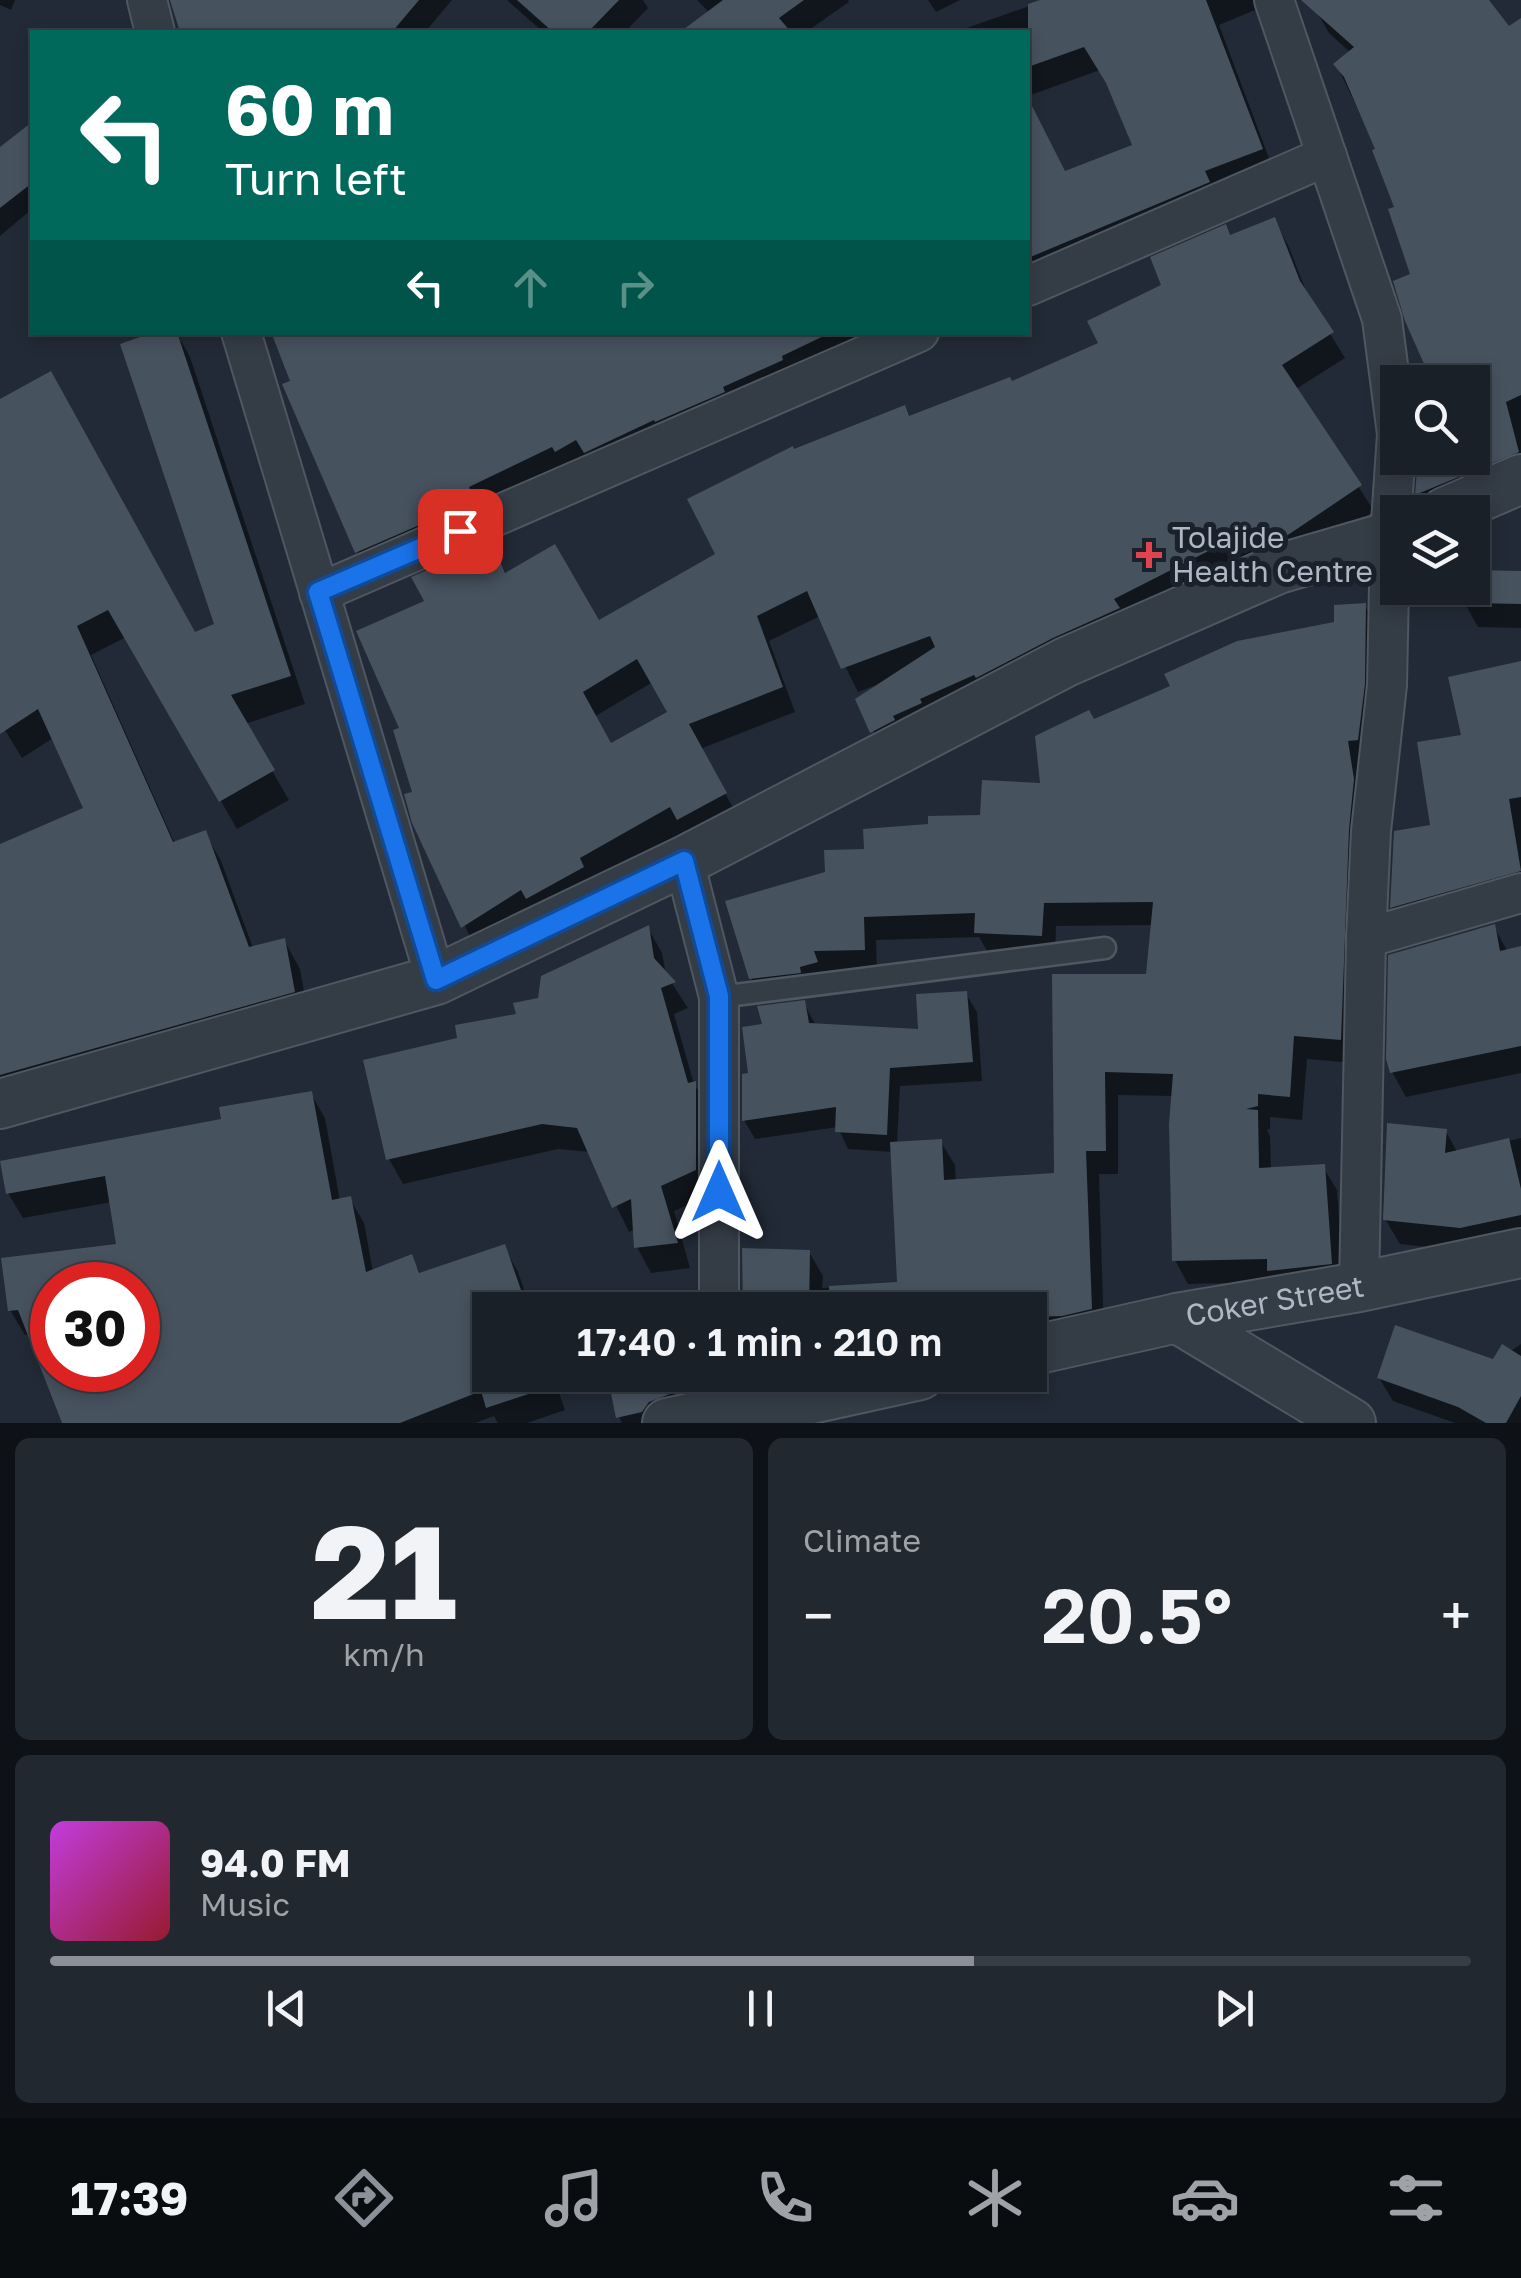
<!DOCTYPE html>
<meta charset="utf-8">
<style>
body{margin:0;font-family:"Golos Text",sans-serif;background:#222830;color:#f1f3f6;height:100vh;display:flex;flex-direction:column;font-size:38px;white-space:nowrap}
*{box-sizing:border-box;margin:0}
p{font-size:32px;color:#9fa3a8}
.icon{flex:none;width:55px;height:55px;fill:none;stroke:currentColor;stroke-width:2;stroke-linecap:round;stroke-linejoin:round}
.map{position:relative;height:1423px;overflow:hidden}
.sheet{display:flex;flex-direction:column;gap:15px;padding:15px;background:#0e1216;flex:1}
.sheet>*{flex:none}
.top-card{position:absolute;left:30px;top:30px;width:1000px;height:305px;border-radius:0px;box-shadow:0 5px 15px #0003,0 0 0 2px #373e45;background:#00695c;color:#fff;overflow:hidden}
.controls{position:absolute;left:1380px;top:365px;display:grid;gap:20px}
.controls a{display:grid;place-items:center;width:110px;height:110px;border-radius:0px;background:#192028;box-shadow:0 5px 15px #0003,0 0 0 2px #373e45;font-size:50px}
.speed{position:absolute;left:30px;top:1262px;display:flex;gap:20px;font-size:50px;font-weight:700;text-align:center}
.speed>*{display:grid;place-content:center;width:130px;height:130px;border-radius:50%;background:#192028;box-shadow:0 5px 15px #0003,0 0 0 2px #373e45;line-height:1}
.speed .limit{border:15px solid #d22;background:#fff;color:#111}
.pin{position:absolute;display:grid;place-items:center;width:85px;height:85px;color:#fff;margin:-42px;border-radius:20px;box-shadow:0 5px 15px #0006}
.me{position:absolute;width:110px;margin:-55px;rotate:0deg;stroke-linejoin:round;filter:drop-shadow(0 0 8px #0008)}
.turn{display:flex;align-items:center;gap:35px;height:210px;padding:0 30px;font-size:45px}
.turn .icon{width:130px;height:130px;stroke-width:2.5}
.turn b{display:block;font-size:70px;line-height:85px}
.lanes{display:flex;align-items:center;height:95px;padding:0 30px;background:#0003;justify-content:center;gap:50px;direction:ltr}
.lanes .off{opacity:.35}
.big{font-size:75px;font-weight:600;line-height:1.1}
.sheet .widget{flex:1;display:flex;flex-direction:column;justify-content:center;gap:15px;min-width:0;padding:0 35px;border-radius:15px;background:#222830}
.sheet .dial{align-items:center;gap:0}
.dial b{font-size:130px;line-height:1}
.song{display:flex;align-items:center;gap:30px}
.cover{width:120px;height:120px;border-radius:15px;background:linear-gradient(135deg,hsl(290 70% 55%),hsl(350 70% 35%))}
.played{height:10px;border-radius:5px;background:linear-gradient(90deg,#8c9099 65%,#373e45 65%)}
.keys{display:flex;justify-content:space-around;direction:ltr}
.heat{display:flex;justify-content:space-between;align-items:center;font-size:55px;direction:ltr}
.sheet .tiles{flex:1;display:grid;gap:15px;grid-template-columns:1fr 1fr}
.widget:last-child{grid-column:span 2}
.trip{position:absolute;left:472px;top:1292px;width:575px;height:100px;border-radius:0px;background:#192028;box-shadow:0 5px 15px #0003,0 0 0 2px #373e45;font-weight:600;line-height:100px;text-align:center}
.menu{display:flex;height:160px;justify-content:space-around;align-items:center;background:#0a0d10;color:#9fa3a8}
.menu .icon{width:70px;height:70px}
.menu .current{color:#8c9099}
.menu b{font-size:45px;color:#f1f3f6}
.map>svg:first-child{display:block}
.shadow{fill:#0007;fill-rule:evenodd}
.building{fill:#47525f;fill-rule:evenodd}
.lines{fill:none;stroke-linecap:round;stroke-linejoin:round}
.service-casing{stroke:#4f5761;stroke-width:25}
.minor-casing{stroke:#4f5761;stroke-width:42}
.tertiary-casing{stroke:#4f5761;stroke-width:52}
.service{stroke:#343c46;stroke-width:20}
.minor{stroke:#343c46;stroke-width:38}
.tertiary{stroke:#343c46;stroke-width:48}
.route-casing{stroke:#114b97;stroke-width:25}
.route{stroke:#1a73e8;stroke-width:18}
.health-dot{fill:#e0444e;stroke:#1a212b;stroke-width:4}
.labels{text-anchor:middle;stroke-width:10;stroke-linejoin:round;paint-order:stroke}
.poi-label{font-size:30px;fill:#aeb7c3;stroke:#1a212b;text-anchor:start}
.street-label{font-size:30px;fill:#aeb7c3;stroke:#1a212b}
</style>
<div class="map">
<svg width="1521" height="1423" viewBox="0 0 1521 1423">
<rect width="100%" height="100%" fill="#212a36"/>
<!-- shadow -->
<g class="shadow">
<path d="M0,0h15l-4,10 -11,-5z"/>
<path d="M188,0h264l-27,32h-242l-4,-8z"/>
<path d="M507,0h136l5,8 -23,24h-82z"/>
<path d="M697,0h151l1,2 -43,30h-122l26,-19z"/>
<path d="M928,0h32l-24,12z"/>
<path d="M1047,0h224l1,3 -53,22 56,149 -247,114v-188l37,74 71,-28 -36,-76 -72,26v-64h-73z"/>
<path d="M1327,0h158l23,29 13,-8v454l-93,37 -10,-17 2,-37h52v-76h-57l16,-9 -17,-97 -16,-67 -20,-58 -42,-87 15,-11 -22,-20 -12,-21z"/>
<path d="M32,125v84l-32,27v-86z"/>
<path d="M1274,220l14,25 22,56 35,57 -49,31 78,122 -78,52 -410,193 -28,-56 21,-16 -21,8 -38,-76 -51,25 26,71 -95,37 39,69 -46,25 -7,-13 -209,121 -62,-128v-30l-12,-63 25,-127 63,-58 16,30 91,48 121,-68 74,-103 117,-33 101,-35 90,-40 63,-58 66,-49zM653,682l17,30 -59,34 -17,-29z"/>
<path d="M176,332l14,25 115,347 -60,20 44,76 -52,29 -111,-192 -35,18 84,189 30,-11 16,28 32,87 31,-8 16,29 9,51 -309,91v-257l86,-45 -33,-71 -31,20 -22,-36v-320l195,233 22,-9z"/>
<path d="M519,332h379l-527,244 -13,-24 -65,-170z"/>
<path d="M1521,574v54l-43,-1 -14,-25v-14z"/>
<path d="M1365,606l13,23 -7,134 -12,1 7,41 -12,258 -47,-4 -5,61 -32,-3v12l-3,1 3,6 1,34 52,-3 14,23 7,97 -67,-5 -89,2 -13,-24 -1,-164 -56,-1v79h-19l5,158 -74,16v-38h-286l65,-58 14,24 -1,12 78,-3 -7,-133 -45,-3 -10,-22 -83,12 -11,-19 7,-44 15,-50 38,-23 12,23 105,5 45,-37 11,18 5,69 -82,5 -3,58 44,-2 14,23 1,17 100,-6 92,-199 5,-52 -97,1 -1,33 -65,-3 -11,-19 -103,3 1,33 -65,18 1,5 -48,6 -14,-24 76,-104 40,-23 64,-25 52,-9 60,-31 50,-64 244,-98z"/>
<path d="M1521,664v238l-113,31 -16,-26 40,-80 32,-89z"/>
<path d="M1494,927l14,25 13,-3v124l-115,24 -14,-25z"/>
<path d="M648,928l14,25 4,21 22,34 -14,6 20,70 16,25v86l-36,16 16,57 -39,5 -14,-26 -2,-18 -6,3 -39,-80 -32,-3 -155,35 -14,-25 71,-119 59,-24z"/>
<path d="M311,1094l14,24 15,83 10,-2 14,24 9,49 38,-15 10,18 83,-28 14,25 13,38h-41v65h63l12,35 -38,13h-29l-4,-7 -19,7h-411l-34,-89 -5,1 -15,-25 -6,-50 115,-14 -7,-44 -89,16 -15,-25zM52,1285h86v85h-86z"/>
<path d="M1446,1132l12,21 63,-15v105l-45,9 -76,-8 -15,-25z"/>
<path d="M1521,1344v79h-66l-62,-22 -14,-23 115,-16z"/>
<path d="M639,1375h27l7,13 6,25 -21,10h-36l-3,-6z"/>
<path d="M744,1375h59v23l-45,1z"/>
</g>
<!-- building -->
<g class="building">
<path d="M170,0h249l-27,32h-212z"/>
<path d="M517,0h102l-31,32h-35z"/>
<path d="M723,0h81l-25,18 12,14h-111z"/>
<path d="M1040,0h166l57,149 -58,22 5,11 -182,76v-160l37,73 67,-26 -26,-62 -22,-36 -56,20v-63z"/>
<path d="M1301,0h188l20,26 12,-8v377l-15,7 13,50 -104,43 3,-37h54v-76h-40l-27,-61 -12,-40 17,-7 -22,-65 6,-2 -22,-57 3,-1 -31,-72 -11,-13 21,-17z"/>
<path d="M32,122v61l-32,25v-61z"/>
<path d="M1275,217l25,64 34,51 -52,33 80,120 -80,54 -32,12 -10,-16 -126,64 6,9 -67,30 -77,40 -2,-3 -54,24 2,4 -29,13 2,4 -25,13 -15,-34 80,-52 -5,-11 -89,33 -34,-78 -50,25 26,71 -94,37 38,69 -50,27 -7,-13 -90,51 4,9 -58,32 -5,-9 -60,38 -49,-105 -8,-29 8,-2 -19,-62 6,-2 -43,-97 68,-30 -13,-24 81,-35 13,31 50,-29 44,76 116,-66 -28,-55 106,-53 1,3 111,-44 4,11 101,-39 2,4 86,-38 -11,-22 74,-36 -11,-28 76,-33 4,11zM637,659l30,53 -56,31 -28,-51z"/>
<path d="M154,332h23l114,344 -60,19 44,75 -56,32 -111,-192 -31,16 96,216 33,-12 43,117 36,-9 10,54 -295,83v-231l83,-36 -45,-99 -38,25v-335l51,-28 144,261 19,-8 -94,-280z"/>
<path d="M271,332h561l-50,24 1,4 -60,27 2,5 -70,30 -1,-2 -70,33 -8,-13 -21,12 -3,-5 -83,40 6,14 -120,52 -73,-169 8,-3z"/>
<path d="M1472,570l49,1v33l-49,-1z"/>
<path d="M1366,603l-1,81 -7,56 -10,1 6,38 -5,51 -8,210 -47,-4 -4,61 -32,-3v12l-12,3 12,1 1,58 66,-4 7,100 -65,7v-12l-95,2 -3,-137 4,-50 -68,-2 1,79h-20l6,158 -30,7 -32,1v-7h-200l-1,-24 68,-4 -7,-140 52,-3 2,41 110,-7 -2,-199h94l7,-72 -109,1 -2,33 -68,-3 1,-20 -111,4 1,33 -51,1 4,11 -18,5 1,6 -52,6 -24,-78 100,-29 -1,-22 40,-1 -1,-20 65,-5v-8l52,-1 2,-35 58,3 -5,-47 54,-26 5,9 76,-33 -6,-12 73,-33 97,-19v-17z"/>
<path d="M1521,661v136l-12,2 12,72 -131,37 4,-77 36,-6 -13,-83 44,-7 -13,-58z"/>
<path d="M1495,924l5,27 21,-5v100l-131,27 -4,-14 2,-104z"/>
<path d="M649,925l5,33 22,24 -15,6 27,95 8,-2v89l-35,16 17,57 -44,5 -3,-49 -19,9 -35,-80 -35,-4 -156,36 -23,-100 94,-22 -2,-13 61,-11 -3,-11 25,-5 3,-22z"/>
<path d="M967,991l6,71 -83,6 -3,67 -52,-3 1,-25 -94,14v-47l6,-1 -6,-46 20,-3 -5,-18 48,-6 4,23 109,6 -2,-35z"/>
<path d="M312,1091l20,109 19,-4 15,76 46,-18 7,19 86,-29 23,66h-38v65h77l1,6 -82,27 -5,-17 -81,32h-338l-44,-113 -10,1 -7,-53 115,-14 -11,-68 -99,18 -6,-33 221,-42 -2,-12zM52,1285h86v85h-86z"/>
<path d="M1387,1123l60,6 -2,24 64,-15 12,51v26l-61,13 -77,-8z"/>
<path d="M742,1248l68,2 -1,60h-66z"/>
<path d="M1395,1325l98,34 9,-15 19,12v40l-15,27h-20l-28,-16 -81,-29z"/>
<path d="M627,1375h39l4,19 -21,8 -7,10 -26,6 -8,-39z"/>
</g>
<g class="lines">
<!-- service casing -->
<g class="service-casing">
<path id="service" d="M719,997l386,-49"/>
</g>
<!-- minor casing -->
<g class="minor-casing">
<g id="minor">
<path d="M147,0l8,32"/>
<path d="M1274,0l108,319 15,115 -7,103 -3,148 -16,146 -5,107 -7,349"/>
<path d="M1028,286l299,-130"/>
<path d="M241,332l195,648"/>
<path d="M319,593l600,-261"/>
<path d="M684,861l35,136v313"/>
<path d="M1366,938l155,-45"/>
<path d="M718,1412l1,-37"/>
</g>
</g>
<!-- tertiary casing -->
<g class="tertiary-casing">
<g id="tertiary">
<path d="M1445,512l76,-33"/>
<path d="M0,1104l436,-124 248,-119 382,-199 212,-93 120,-35"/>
<path d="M1177,1318l174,105"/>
<path id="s1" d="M1030,1351l147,-33 182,-31 162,-34"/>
<path d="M667,1423l51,-11 66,-7 136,-30"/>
</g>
</g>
<!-- service -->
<use href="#service" class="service"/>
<!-- minor -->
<use href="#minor" class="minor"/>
<!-- tertiary -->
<use href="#tertiary" class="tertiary"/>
</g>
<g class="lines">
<!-- route casing -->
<g class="route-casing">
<path id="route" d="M460,531l-142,61 118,388 248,-119 35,135v196"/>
</g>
<!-- route -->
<use href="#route" class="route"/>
</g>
<!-- markers -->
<path class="health-dot" d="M1144 540h10v10h10v10h-10v10h-10v-10h-10v-10h10z"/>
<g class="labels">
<!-- poi labels -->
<g class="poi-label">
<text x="1172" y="548">Tolajide<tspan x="1172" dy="34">Health Centre</tspan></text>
</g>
<!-- street labels -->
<g class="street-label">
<text dy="10" stroke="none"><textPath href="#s1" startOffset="250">Coker Street</textPath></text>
</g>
</g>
</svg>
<div class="controls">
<a><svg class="icon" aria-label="search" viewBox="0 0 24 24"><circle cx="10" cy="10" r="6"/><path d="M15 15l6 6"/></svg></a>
<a><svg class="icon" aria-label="layers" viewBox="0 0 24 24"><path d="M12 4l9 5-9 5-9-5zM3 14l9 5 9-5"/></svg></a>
</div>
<div class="speed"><div class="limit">30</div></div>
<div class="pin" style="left:460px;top:531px;background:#d93025"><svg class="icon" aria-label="arrive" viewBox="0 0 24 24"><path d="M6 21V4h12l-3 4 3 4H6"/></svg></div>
<svg class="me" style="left:719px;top:1192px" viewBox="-20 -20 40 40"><path d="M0-17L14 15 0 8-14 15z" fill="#1a73e8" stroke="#fff" stroke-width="4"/></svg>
<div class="trip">17:40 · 1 min · 210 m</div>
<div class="top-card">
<div class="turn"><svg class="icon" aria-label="left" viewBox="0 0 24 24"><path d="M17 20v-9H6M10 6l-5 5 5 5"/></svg><div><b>60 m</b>Turn left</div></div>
<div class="lanes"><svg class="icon" aria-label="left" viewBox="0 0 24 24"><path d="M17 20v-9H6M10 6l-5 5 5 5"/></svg><svg class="icon off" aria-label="ahead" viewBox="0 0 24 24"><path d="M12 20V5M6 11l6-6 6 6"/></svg><svg class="icon off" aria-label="right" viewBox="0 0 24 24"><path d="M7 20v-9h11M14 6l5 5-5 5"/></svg></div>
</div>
</div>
<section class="sheet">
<div class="tiles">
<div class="widget dial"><b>21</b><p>km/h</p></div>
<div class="widget"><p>Climate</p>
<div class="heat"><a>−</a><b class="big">20.5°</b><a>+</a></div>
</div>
<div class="widget">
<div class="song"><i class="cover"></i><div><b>94.0 FM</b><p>Music</p></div></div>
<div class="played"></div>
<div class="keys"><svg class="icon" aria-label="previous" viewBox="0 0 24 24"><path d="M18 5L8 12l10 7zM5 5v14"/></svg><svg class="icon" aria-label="pause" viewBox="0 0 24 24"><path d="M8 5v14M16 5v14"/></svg><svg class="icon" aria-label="next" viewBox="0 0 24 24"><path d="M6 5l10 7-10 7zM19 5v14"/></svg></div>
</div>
</div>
</section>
<nav class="menu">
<b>17:39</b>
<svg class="icon current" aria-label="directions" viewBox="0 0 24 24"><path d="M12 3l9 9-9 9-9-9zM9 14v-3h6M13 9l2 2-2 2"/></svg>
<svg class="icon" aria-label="music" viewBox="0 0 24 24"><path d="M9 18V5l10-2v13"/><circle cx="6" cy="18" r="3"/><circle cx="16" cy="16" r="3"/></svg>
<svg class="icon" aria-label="phone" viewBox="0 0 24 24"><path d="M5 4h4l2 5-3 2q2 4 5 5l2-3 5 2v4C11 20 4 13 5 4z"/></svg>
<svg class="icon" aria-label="climate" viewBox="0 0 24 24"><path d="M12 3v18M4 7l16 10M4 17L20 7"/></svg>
<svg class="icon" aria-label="car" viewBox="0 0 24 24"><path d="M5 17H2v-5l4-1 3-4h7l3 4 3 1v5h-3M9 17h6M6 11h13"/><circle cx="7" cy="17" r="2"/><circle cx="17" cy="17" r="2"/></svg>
<svg class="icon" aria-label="filters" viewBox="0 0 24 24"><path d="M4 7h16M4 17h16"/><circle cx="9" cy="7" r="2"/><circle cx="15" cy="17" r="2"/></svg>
</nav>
